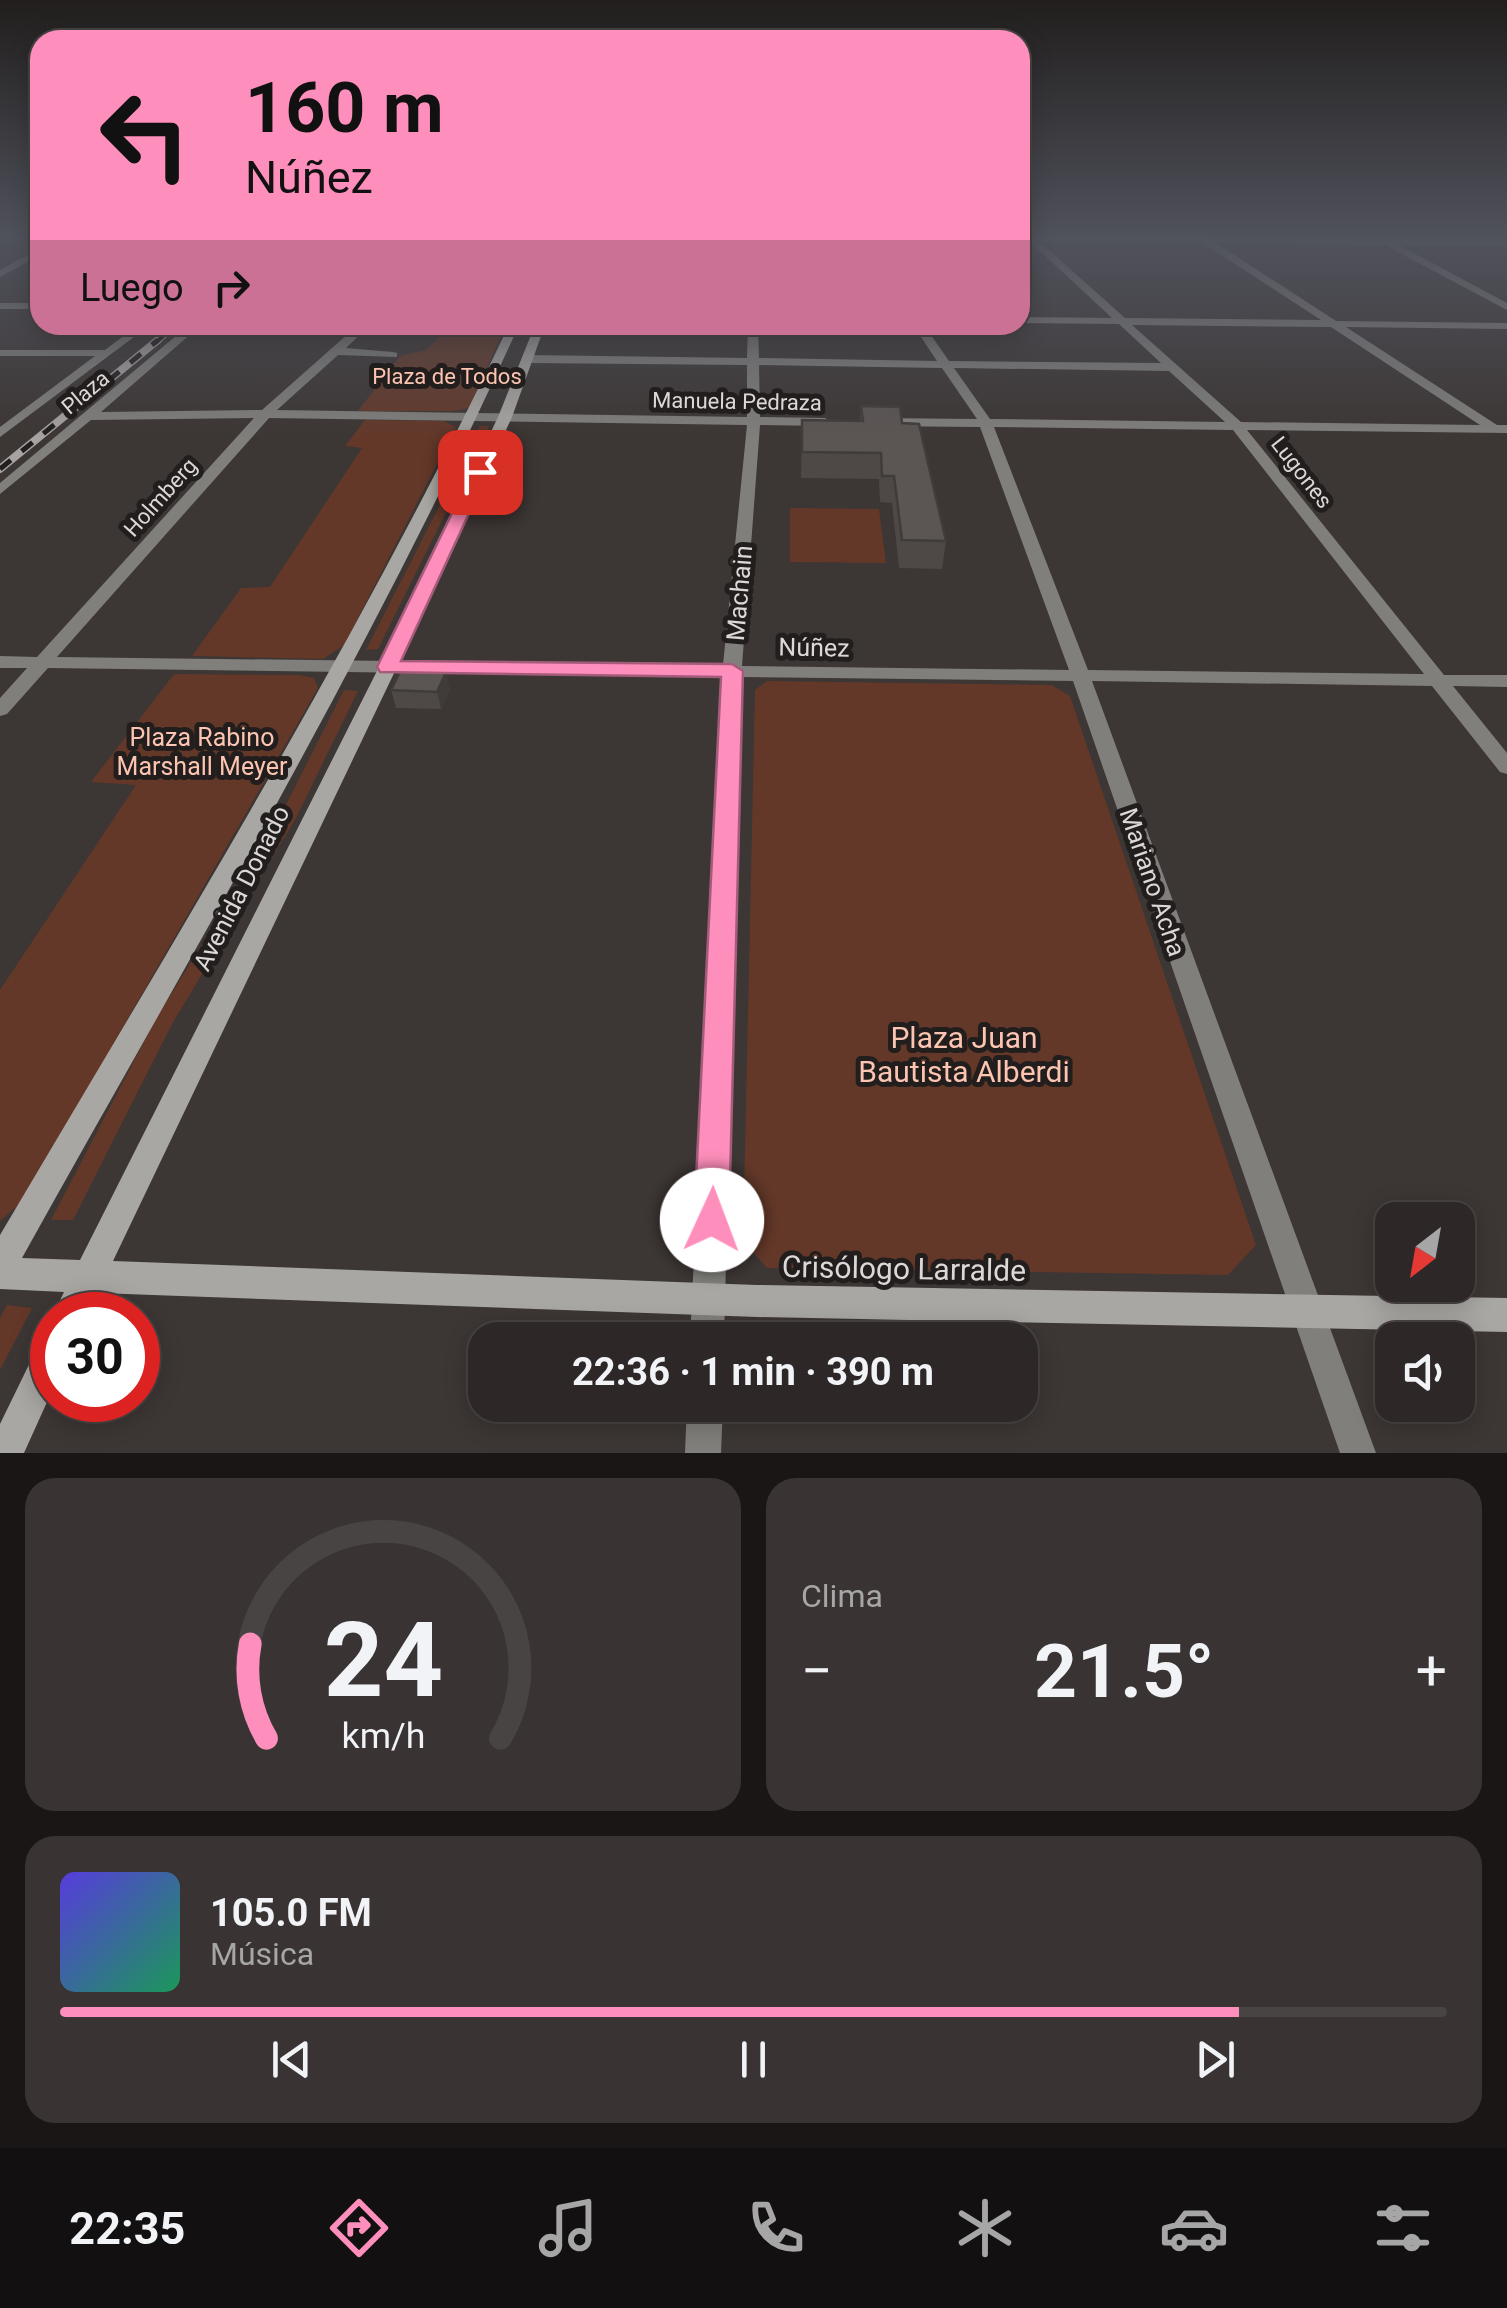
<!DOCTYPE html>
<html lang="es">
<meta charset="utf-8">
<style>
body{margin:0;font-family:Roboto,sans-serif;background:#393433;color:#f1f3f6;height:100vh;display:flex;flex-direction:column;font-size:38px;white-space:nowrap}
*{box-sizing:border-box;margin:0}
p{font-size:32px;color:#a7a6a7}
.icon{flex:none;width:55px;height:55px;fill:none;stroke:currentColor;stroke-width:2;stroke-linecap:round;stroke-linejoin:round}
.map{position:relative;height:1453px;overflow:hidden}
.side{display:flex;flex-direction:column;gap:25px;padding:25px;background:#191615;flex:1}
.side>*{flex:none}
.top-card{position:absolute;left:30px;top:30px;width:1000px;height:305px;border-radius:30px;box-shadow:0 5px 25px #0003,0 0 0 2px #484444;background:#fe8ebb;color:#111;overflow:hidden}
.needle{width:65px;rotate:211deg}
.tools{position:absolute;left:1375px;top:1202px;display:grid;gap:20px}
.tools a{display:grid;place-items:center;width:100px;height:100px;border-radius:20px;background:#2d2827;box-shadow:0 5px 25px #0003,0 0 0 2px #484444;font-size:50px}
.speed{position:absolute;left:30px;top:1292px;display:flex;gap:20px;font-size:50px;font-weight:700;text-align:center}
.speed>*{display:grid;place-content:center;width:130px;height:130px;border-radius:50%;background:#2d2827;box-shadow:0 5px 25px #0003,0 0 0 2px #484444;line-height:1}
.speed .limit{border:15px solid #d22;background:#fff;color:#111}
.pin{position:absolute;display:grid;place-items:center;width:85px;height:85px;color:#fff;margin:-42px;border-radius:20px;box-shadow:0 5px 15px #0006}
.me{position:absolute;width:110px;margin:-55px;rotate:2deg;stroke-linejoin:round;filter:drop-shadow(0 0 8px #0008)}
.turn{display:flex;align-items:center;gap:35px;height:210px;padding:0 50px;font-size:45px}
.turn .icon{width:130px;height:130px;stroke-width:2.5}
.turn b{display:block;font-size:70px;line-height:85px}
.then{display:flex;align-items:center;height:95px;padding:0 50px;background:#0003;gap:20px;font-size:38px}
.big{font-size:75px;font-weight:700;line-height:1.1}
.side .widget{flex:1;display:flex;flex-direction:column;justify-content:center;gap:15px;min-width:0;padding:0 35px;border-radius:30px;background:#393433}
.side .dial{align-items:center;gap:0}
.dial svg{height:260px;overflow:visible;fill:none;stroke:#484444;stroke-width:7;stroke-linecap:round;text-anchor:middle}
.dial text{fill:#f1f3f6;stroke:none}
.song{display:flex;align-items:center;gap:30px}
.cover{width:120px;height:120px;border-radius:15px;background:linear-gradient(135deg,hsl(250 70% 55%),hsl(150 70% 35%))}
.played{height:10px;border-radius:5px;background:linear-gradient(90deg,#fe8ebb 85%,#484444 85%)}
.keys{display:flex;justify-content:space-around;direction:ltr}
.heat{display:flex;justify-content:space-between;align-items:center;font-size:55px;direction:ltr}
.side .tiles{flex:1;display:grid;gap:25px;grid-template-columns:1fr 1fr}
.widget:last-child{grid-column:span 2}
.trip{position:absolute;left:468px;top:1322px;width:570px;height:100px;border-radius:30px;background:#2d2827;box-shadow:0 5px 25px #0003,0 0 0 2px #484444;font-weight:700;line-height:100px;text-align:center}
.dock{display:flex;height:160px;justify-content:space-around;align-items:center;background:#121010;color:#a7a6a7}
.dock .icon{width:70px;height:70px}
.dock .active{color:#fe8ebb}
.dock b{font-size:45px;color:#f1f3f6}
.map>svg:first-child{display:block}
.green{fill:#633829}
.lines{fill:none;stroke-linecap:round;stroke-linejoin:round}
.street{fill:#807f7c;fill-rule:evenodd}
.secondary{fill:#a9a7a3;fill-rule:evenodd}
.rail-far1-casing{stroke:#a8a3a2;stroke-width:6}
.rail-casing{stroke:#a8a3a2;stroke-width:8}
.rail-far1{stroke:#211e1d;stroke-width:4;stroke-dasharray:11;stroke-linecap:butt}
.rail{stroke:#211e1d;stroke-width:5;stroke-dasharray:14;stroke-linecap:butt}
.wall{fill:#4e4947}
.shaded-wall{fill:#403c3a}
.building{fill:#5b5553;stroke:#403c3a;stroke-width:2.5}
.route{fill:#fe8ebb;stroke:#a55c7a;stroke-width:2.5}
.labels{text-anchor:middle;stroke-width:10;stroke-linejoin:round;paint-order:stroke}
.far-park-label{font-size:22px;fill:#fcc4b1;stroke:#211e1d}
.far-street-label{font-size:22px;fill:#dcd8d7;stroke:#211e1d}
.street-label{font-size:25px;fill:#dcd8d7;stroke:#211e1d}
.park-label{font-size:25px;fill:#fcc4b1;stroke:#211e1d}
.near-park-label{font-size:30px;fill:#fcc4b1;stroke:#211e1d}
.near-street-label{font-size:30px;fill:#dcd8d7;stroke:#211e1d}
</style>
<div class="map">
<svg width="1507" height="1453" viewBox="0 0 1507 1453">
<rect width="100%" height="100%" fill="#3c3634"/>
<!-- green -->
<g class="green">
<path d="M452,325h54l-37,83 -15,3h-96l42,-55 26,-6z"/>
<path d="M365,420l79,1 12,6 -112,218 -21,14 -131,-3 49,-68 29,-1 92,-139 -17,-2z"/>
<path d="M480,426h9l-111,223 -12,1z"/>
<path d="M790,508l89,1 7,54 -96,-1z"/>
<path d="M174,674l125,1 15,3 4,10 -295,513 -23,20v-231l136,-205 -45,-3z"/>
<path d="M767,681l284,4 19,11 186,549 -28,30 -461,-7 -24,-27 12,-551z"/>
<path d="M344,690l14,1 -62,127 -124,206 -99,196h-22l107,-205 112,-179z"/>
<path d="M7,1305l25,3 -32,62v-52z"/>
</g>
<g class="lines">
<!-- street -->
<g class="street">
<path d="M1025,237l482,3v6l-108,-1 108,58v7l-122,-65 -169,-2 120,78 171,2v6l-161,-2 151,98h10v8l-260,-3 197,245h63v12l-54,-1 54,67v21l-7,-2 -68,-86 -340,-5 284,772h-36l-267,-772 -332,-4 -17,663h-34l32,-663 -674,-9 -41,46 -7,2v-18l27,-30h-27v-12l37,1 217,-239 -163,2 -91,74v-11l189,-158h12l-100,87 161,-2 96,-85h12l-24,23 47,4 4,1v4l-59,-2 -61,55 470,7v-52l-219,-2 -6,-4 6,-4 219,3 1,-33h10l1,33 178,3 -24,-36h11l25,36 212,2 -42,-39 -99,-1v-6l92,1zM1040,242l163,1 118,77 -196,-2zM1132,325l199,2 149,98 -239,-3zM759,365l183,3 35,51 -103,-1 -7,4 7,4 106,1 89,243 -327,-4 18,-241 65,1 7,-4 -7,-4 -65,-1zM954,368l215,3 56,51 -235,-3zM269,418l478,7 -24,240 -666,-8zM994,427l239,3 191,244 -336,-4z"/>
<path d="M40,248v7l-40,22v-7z"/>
<rect x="0" y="303" width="40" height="6"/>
<path d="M138,325h12l-150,112v-10l95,-71h-95v-6h105z"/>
<path d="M687,1405h36l-2,48h-36z"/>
</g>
<!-- secondary -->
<g class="secondary">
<path d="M509,325h10c-145,322 -325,624 -497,933l58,2 299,-593 119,-250 37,-92h10l-33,92 -115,250 -284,594 644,24 750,13v34l-750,-15 -659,-24 -11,22h-34l11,-23 -64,-3v-54c177,-300 359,-595 509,-910z"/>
<path d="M52,1337v54l-28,62h-24v-29l40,-82z"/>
</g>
<!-- rail-far1 casing -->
<g class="rail-far1-casing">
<path id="rail-far1" d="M155,343l22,-18"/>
</g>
<!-- rail casing -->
<g class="rail-casing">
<path id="rail" d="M0,469l158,-129"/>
</g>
<!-- rail-far1 -->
<use href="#rail-far1" class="rail-far1"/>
<!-- rail -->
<use href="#rail" class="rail"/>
</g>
<!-- wall -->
<g class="wall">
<path d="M861,406l41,17 44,118 -4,28 -43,-1 -7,-65 -12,-1 -1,-23 -78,-1 1,-58 58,1z"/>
<path d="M450,689l-9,20 -45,-1 -5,-18z"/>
</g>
<!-- shaded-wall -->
<path class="shaded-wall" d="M446,672l4,17 -9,20 -4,-17z"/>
<!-- building -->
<g class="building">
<path d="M861,406l39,1 2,16 17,1 27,117 -44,-1 -8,-64h-12l-1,-23 -79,-1v-32l61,1z"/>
<path d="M401,670l45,2 -9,20 -46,-2z"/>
</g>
<!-- sky -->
<linearGradient id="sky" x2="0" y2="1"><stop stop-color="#211e1d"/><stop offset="0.54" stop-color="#50525c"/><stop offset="1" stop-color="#50525c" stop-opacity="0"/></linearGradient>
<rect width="1507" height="440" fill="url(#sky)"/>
<!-- route -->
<path class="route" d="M474,468l14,4 -87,189 331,3 11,7 -14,549 -5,13 -12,5 -13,-5 -5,-13 27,-543 -341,-5 -3,-5z"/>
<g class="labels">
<!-- far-park labels -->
<g class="far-park-label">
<text x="447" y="384">Plaza de Todos</text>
</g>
<!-- far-street labels -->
<g class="far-street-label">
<text transform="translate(85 392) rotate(-40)" y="8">Plaza</text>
<text transform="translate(737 401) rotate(1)" y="8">Manuela Pedraza</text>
<text transform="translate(1302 472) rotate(52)" y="8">Lugones</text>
<text transform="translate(160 497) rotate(-48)" y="8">Holmberg</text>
</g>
<!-- street labels -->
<g class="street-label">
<text transform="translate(739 593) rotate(-85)" y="9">Machain</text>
<text transform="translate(814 647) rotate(1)" y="9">Núñez</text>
<text transform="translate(1153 882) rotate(71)" y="9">Mariano Acha</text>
<text transform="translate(241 888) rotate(-63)" y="9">Avenida Donado</text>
</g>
<!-- park labels -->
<g class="park-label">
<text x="202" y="746">Plaza Rabino<tspan x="202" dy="29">Marshall Meyer</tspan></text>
</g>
<!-- near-park labels -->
<g class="near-park-label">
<text x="964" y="1048">Plaza Juan<tspan x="964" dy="34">Bautista Alberdi</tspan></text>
</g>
<!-- near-street labels -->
<g class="near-street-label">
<text transform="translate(904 1269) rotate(1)" y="10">Crisólogo Larralde</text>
</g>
</g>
</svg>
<div class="tools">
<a><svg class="needle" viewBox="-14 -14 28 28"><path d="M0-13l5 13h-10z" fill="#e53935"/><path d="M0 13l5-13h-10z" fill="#a7a6a7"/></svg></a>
<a><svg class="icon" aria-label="sound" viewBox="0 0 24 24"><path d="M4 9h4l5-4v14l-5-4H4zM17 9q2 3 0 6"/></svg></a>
</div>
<div class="speed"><div class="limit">30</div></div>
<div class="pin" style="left:480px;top:472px;background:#d93025"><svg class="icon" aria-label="arrive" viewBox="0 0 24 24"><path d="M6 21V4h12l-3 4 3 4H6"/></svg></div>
<svg class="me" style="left:712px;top:1220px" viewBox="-20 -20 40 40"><circle r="19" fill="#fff"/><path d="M0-13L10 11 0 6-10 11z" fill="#fe8ebb"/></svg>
<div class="trip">22:36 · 1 min · 390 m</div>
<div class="top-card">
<div class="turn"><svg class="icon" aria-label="left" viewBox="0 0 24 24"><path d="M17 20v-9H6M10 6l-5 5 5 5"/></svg><div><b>160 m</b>Núñez</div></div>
<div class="then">Luego<svg class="icon" aria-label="right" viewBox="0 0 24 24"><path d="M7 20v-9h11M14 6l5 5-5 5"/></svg></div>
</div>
</div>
<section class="side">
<div class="tiles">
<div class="widget dial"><svg viewBox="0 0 100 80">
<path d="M14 69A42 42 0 1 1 86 69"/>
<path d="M14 69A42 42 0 0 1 9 40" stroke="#fe8ebb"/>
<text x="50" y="56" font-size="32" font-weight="700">24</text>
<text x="50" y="72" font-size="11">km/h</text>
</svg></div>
<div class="widget"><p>Clima</p>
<div class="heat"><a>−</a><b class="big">21.5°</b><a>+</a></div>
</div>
<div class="widget">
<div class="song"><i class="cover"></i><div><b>105.0 FM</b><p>Música</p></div></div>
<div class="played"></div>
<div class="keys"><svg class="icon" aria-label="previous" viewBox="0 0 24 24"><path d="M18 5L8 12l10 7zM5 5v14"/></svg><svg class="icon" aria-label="pause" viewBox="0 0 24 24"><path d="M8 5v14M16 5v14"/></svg><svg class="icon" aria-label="next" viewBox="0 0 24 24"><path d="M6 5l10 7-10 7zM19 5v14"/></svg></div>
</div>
</div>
</section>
<nav class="dock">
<b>22:35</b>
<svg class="icon active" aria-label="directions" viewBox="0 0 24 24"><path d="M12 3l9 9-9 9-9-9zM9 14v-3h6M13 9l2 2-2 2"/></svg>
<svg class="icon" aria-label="music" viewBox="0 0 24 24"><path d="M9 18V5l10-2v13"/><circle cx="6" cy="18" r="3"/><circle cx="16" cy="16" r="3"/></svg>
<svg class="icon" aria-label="phone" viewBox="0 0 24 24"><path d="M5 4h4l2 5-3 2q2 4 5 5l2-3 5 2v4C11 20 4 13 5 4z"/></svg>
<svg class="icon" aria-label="climate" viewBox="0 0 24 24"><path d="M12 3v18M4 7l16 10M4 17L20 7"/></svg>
<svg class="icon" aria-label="car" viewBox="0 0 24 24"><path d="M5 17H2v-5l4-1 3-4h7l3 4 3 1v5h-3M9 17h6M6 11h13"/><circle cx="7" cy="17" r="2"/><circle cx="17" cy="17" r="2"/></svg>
<svg class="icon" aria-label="filters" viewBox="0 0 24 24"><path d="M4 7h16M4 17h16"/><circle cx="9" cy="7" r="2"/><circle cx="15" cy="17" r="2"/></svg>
</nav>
